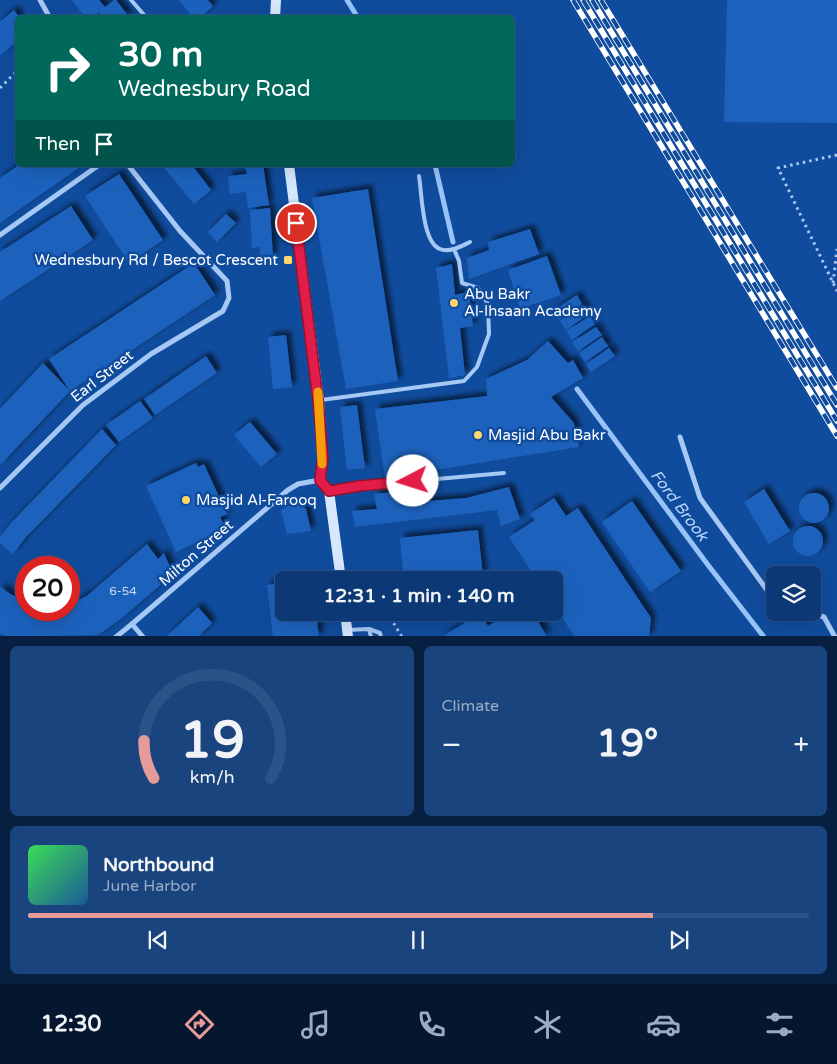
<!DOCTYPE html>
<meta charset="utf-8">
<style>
body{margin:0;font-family:"Varela Round",sans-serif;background:#1a447e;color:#f1f3f6;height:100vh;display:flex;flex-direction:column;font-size:19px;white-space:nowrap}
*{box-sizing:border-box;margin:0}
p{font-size:16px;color:#9aacc5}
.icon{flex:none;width:28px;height:28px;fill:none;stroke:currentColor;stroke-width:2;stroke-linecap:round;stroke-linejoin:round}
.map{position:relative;height:636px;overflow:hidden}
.details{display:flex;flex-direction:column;gap:10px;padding:10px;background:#071f41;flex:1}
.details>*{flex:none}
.top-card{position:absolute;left:15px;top:15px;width:500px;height:152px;border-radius:8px;box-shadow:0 5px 20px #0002,0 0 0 1px #2c5388;background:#00695c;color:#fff;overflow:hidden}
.controls{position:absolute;left:766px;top:566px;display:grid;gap:10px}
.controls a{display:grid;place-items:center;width:55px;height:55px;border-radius:8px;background:#0c3976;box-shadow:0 5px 20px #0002,0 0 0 1px #2c5388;font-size:25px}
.speed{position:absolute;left:15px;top:556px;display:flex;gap:10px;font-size:25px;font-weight:700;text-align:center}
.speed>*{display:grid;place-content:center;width:65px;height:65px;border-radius:50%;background:#0c3976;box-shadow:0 5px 20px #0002,0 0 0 1px #2c5388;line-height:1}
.speed .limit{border:8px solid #d22;background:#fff;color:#111}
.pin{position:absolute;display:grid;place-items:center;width:42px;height:42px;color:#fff;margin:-21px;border:2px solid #fff;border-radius:50%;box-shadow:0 1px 5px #0007}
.me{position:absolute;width:55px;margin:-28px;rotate:265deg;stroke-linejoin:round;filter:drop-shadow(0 0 4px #0008)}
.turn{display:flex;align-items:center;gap:18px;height:105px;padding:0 20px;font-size:22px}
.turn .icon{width:65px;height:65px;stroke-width:2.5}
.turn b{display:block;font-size:35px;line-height:42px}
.then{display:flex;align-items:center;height:48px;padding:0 20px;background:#0003;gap:10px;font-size:19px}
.big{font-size:38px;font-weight:800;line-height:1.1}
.details .widget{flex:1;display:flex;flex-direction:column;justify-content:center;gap:8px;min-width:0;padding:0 18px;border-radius:8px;background:#1a447e}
.details .dial{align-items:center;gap:0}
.dial svg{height:130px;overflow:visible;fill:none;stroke:#2c5388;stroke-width:7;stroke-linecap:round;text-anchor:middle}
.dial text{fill:#f1f3f6;stroke:none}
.song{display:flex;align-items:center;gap:15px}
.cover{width:60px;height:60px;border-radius:8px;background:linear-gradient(135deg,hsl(130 70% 55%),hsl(210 70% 35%))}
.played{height:5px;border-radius:2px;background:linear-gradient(90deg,#e69b98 80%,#2c5388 80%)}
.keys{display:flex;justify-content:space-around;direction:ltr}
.heat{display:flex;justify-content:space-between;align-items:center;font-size:28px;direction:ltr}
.details .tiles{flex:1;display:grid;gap:10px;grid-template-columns:1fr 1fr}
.widget:last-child{grid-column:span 2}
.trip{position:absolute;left:275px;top:571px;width:288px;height:50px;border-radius:8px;background:#0c3976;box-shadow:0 5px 20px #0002,0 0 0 1px #2c5388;font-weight:800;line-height:50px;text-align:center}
.menu{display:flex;height:80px;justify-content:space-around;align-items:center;background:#05172f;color:#9aacc5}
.menu .icon{width:35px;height:35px}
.menu .current{color:#e69b98}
.menu b{font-size:22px;color:#f1f3f6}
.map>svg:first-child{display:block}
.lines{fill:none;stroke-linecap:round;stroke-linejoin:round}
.stream{stroke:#97c3f8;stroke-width:5}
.building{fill:#1e62bd;filter:url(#shadow)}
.path{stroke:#a6c8f5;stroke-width:3;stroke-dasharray:2.5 4;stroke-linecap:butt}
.lane{stroke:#a6c8f5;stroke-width:4}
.street{stroke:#a6c8f5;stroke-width:5}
.secondary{stroke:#d6e7fe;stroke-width:10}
.rail-casing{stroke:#fff;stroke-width:5.5}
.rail{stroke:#104c9d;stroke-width:4;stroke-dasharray:11;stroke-linecap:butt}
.route-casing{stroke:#92132f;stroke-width:12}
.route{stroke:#e11d48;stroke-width:9}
.slow{stroke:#f59e0b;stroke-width:9}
.poi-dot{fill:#ffd66a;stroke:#104c9d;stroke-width:2}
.labels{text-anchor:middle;stroke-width:5;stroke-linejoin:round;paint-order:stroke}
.number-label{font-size:12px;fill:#c7d8ee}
.poi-label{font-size:15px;fill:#fff;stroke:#104c9d;text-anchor:start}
.street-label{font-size:15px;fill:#fff;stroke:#104c9d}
.water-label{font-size:16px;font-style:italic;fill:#b2d3fb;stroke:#104c9d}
</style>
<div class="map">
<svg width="837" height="637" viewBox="0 0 837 637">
<defs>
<filter id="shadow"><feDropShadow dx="4.5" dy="-4.5" stdDeviation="2.5" flood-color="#0009"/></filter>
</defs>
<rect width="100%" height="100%" fill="#104c9d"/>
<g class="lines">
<!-- stream -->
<g class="stream">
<path d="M347,0l11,18"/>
<path d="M435,165l18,77"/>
<path d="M577,389l131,176 56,72"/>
</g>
</g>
<!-- building -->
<g class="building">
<path d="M72,0h27l6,7 9,-7h2l14,18h-27l-4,-6 -7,6h-6z"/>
<path d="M179,0h29l5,6 -13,12h-7z"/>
<path d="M727,0h110v123l-113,-1z"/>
<path d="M14,10l6,8h-2v23l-18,14v-33z"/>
<path d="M19,165h64l-83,58v-45z"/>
<path d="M162,165h30l19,25 -17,14z"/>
<path d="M245,165h18l6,40 -21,3 -2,-16 -16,2 -2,-18 19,-2z"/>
<path d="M119,174l44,66 -34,23 -44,-67z"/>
<path d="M368,189l30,192 -52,8 -34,-191z"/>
<path d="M71,206l22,34 -93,61v-49z"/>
<path d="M270,208l3,50h-13v-11l-8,1 -2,-38z"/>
<path d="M226,214l10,9 -19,19 -9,-10z"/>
<path d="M530,229l9,25 -70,25 -2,-21 22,-8 -1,-8z"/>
<path d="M547,256l14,39 -41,14 -12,-39z"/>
<path d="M194,263l21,32 -145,96 -70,74v-56l43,-46 27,28 -21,-32z"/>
<path d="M452,264l3,31 14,-3 4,34 -13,2 5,47 -16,3 -13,-110z"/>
<path d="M577,295l5,9 -23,16 -6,-9z"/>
<path d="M583,305l6,9 -23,16 -6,-9z"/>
<path d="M590,316l5,8 -23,16 -6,-9z"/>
<path d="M596,327l6,8 -24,16 -6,-9z"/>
<path d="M286,335l6,52 -19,2 -5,-52z"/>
<path d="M602,337l6,9 -23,16 -6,-9z"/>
<path d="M548,341l20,22 5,-3 10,18 -32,19 23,26 5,24 -194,31 -10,-69 112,-13 -1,-17 41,-19z"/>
<path d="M609,348l6,8 -24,16 -5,-8z"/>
<path d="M206,356l11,17 -62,42 -11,-16z"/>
<path d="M140,401l13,17 -34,24 -13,-17z"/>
<path d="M357,405l8,63 -18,2 -7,-63z"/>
<path d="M250,422l27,32 -16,13 -27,-32z"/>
<path d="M102,429l14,16 -90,92 -13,17 -13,-11v-6l11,-14z"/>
<path d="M196,463l2,4 6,-3 23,50 -7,3 6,12 -50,23 -30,-66z"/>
<path d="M509,487l11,32 -19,7 -4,-16 -142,17 -3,-16 25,-2 -3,-15 30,-3 1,12 61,-5z"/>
<path d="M764,489l26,42 -21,13 -25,-42z"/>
<circle cx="814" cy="508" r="15"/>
<path d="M554,498l12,18 12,-8 73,110 -2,19h-74l-21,-32v-25h-17l-28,-43 26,-17 -5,-6z"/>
<path d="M298,501l8,8 5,22 -24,3 -6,-24z"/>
<path d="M632,501l49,70 -31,21 -48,-70z"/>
<circle cx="808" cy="541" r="15"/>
<path d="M478,530l5,46 -35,4h-44l-4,-42z"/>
<path d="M147,544l11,15 6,-6 9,21 -51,44 -24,17 -91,2 -7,-4v-46l12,8 14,5v10h43v-5l19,-10z"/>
<path d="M284,583v29h32l3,25h-46l-6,-52z"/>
<path d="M198,607l14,16 -12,12 1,2h-35z"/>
<path d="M510,612h23l14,25h-105l38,-24 8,13z"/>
</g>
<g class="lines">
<!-- path -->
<g class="path">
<path d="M0,88l18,-18"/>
<path d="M837,155l-59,13 59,123"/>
<path d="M833,283l4,-34"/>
<path d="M387,612l15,25"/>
</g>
<!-- lane -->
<g class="lane">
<path d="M131,0l14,16"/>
<path d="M419,176c3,18 3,66 21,73 9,4 22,-3 30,-7"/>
<path d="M321,400l143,-19 13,-14 12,-33 -1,-30 -10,-16 -16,-5 -3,-22 -5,-12"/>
<path d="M329,491l30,-5 145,-13"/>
<path d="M369,629l11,4 1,4"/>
<path d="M347,630l22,-1 2,8"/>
</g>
<!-- street -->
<g class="street">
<path d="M40,0l10,18"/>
<path d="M0,235l99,-70"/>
<path d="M680,437l20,61 75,103"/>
<path d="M0,488l83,-83 68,-51 72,-43 6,-13 -2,-17 -47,-50 -52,-66"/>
<path d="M808,612l16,5 11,20"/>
<path d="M132,624l11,13"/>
<path d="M116,637l16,-13 156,-134 10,-6 22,-4"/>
</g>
<!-- secondary -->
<g class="secondary">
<path d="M275,18l1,-18"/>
<path d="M289,165l30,235 4,58 -3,22 9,11 12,89"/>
<path d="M345,612l3,25"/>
</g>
<!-- rail casing -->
<g class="rail-casing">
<g id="rail">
<path d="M573,0l264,436"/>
<path d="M583,0l254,421"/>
<path d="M592,0l245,405"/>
<path d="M601,0l236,388"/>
</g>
</g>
<!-- rail -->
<use href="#rail" class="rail"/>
</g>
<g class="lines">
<!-- route casing -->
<g class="route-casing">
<path id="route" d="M296,223l22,177 5,58 -3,22 9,11 30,-5 54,-5"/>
</g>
<!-- route -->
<use href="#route" class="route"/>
<!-- slow -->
<path class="slow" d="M318,392l4,72"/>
</g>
<!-- markers -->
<g class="poi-dot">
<rect x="283" y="255" width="10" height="10" rx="2.5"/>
<circle cx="454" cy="303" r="5"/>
<circle cx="478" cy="435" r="5"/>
<circle cx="186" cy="500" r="5"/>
</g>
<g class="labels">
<!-- number labels -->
<g class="number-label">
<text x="123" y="595">6-54</text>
</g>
<!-- poi labels -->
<g class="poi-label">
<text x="278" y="265" text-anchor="end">Wednesbury Rd / Bescot Crescent</text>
<text x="464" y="299">Abu Bakr<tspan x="464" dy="17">Al-Ihsaan Academy</tspan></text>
<text x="488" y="440">Masjid Abu Bakr</text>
<text x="196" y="505">Masjid Al-Farooq</text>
</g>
<!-- street labels -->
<g class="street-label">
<text transform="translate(102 376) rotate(-38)" y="5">Earl Street</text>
<text transform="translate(196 553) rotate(-41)" y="5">Milton Street</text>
</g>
<!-- water labels -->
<g class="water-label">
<text transform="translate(680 505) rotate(53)" y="6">Ford Brook</text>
</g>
</g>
</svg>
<div class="controls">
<a><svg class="icon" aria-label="layers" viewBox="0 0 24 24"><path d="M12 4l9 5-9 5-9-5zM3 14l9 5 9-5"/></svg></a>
</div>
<div class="speed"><div class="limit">20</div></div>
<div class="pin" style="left:296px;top:223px;background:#d93025"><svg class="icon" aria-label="arrive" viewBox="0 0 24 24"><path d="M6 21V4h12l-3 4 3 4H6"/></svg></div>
<svg class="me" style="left:413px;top:481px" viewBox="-20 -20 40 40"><circle r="19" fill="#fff"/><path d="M0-13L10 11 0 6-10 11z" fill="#e11d48"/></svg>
<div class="trip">12:31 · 1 min · 140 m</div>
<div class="top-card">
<div class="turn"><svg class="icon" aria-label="right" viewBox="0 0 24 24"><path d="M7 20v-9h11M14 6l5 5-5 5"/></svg><div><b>30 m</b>Wednesbury Road</div></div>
<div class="then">Then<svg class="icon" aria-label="arrive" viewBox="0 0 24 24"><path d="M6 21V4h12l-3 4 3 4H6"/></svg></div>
</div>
</div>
<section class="details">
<div class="tiles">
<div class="widget dial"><svg viewBox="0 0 100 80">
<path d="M14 69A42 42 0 1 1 86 69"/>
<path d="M14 69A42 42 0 0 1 8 46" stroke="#e69b98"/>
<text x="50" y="56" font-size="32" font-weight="700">19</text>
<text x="50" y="72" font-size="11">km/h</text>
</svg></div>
<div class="widget"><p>Climate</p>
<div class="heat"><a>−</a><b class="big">19°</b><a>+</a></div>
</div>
<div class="widget">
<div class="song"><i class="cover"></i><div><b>Northbound</b><p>June Harbor</p></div></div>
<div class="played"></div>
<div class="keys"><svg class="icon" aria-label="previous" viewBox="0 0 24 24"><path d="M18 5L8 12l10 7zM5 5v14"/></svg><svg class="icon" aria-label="pause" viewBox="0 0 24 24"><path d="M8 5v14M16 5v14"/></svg><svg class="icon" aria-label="next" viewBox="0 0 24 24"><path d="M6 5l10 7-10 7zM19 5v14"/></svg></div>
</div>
</div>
</section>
<nav class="menu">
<b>12:30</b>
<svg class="icon current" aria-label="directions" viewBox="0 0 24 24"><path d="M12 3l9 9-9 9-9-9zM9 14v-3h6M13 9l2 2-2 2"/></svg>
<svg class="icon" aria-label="music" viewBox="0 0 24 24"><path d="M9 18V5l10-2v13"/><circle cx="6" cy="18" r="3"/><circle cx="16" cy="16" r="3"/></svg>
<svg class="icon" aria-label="phone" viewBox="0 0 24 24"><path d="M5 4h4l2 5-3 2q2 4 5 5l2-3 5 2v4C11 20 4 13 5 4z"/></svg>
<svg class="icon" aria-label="climate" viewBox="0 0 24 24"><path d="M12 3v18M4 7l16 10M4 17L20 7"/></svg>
<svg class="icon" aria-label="car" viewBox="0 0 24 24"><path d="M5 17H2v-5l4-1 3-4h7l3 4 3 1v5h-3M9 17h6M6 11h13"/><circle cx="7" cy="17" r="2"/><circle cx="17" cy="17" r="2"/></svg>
<svg class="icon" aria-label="filters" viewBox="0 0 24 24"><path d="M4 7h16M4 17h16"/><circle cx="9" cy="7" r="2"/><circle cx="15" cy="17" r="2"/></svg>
</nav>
